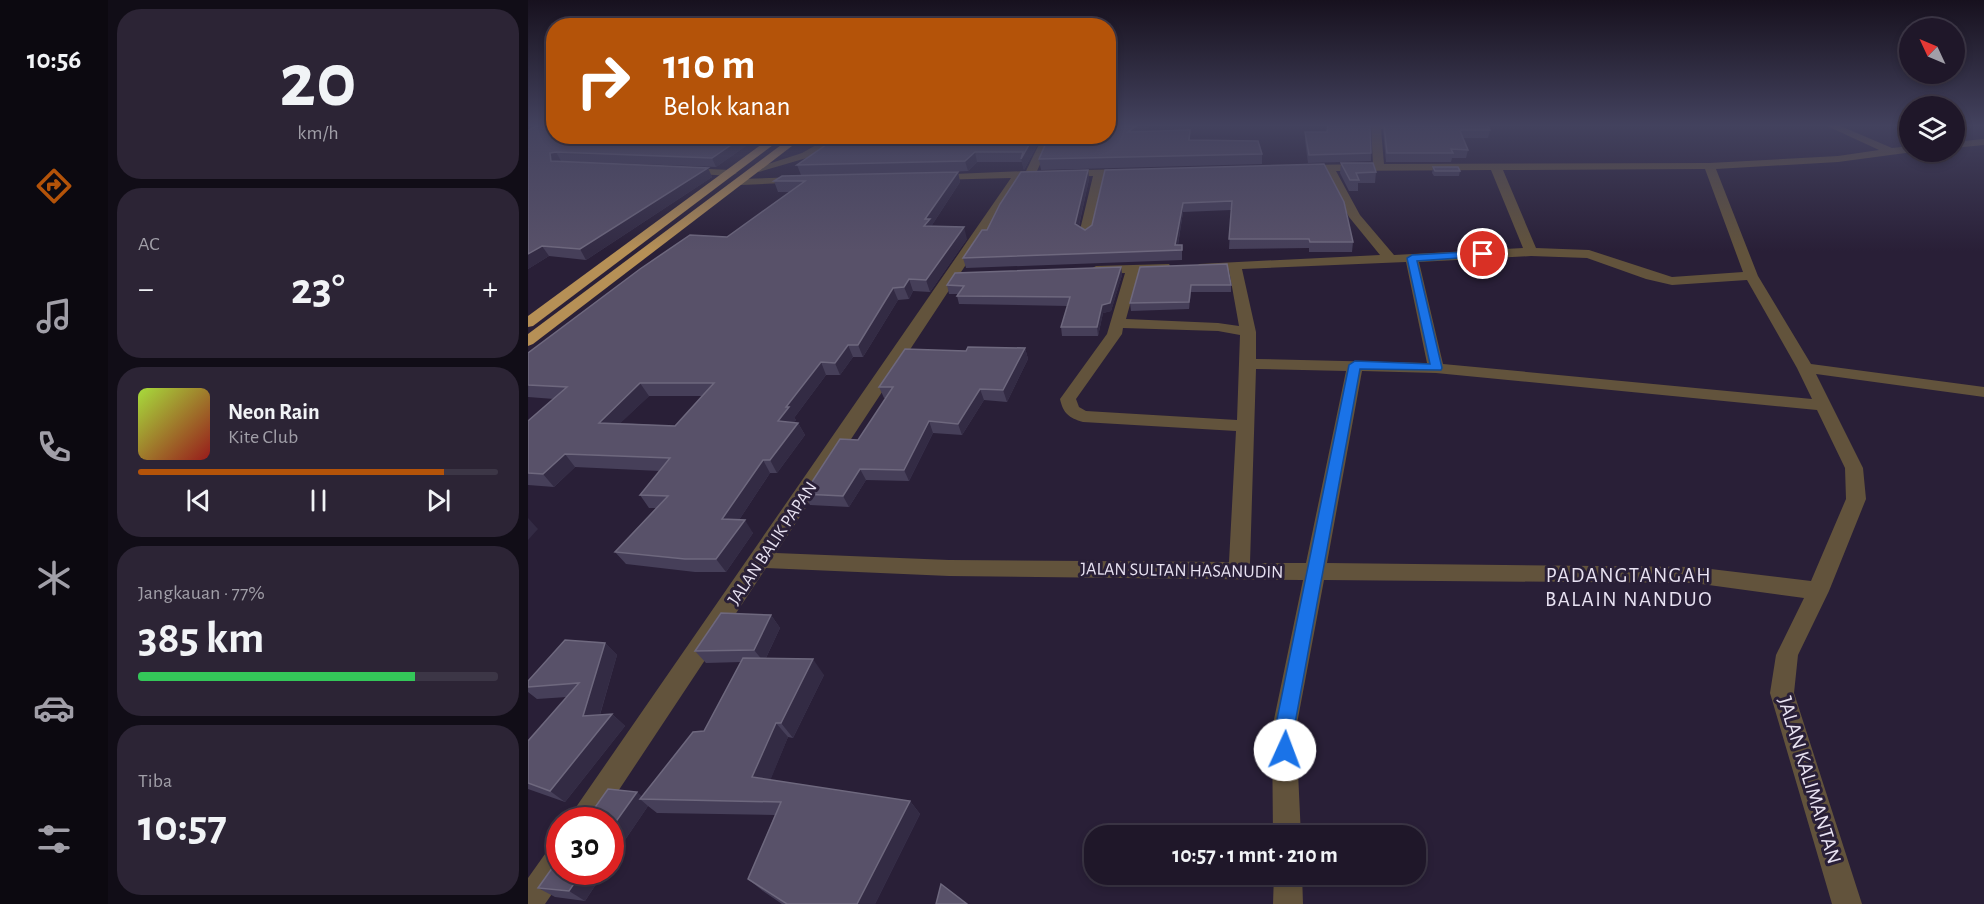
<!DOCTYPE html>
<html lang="id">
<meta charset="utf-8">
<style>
body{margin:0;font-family:"Alegreya Sans",sans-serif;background:#2c2435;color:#f1f3f6;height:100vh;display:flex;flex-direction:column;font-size:22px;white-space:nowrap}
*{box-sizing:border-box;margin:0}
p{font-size:20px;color:#a19fa8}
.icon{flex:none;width:33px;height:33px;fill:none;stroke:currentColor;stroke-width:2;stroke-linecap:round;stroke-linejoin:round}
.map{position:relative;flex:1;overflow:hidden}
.sheet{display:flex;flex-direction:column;gap:9px;padding:9px;background:#110d17;width:420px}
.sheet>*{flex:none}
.guide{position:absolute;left:18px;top:18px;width:570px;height:126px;border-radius:24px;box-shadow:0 3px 9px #0003,0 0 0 2px #3c3646;background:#b45309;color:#fff;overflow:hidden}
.needle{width:39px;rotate:314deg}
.controls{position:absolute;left:1371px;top:18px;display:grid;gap:12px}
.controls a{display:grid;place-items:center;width:66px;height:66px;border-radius:50%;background:#1f1729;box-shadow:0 3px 9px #0003,0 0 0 2px #3c3646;font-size:30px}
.speed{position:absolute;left:18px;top:807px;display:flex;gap:12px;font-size:30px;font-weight:700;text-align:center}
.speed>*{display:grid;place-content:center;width:78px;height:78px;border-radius:50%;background:#1f1729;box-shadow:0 3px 9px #0003,0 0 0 2px #3c3646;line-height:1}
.speed .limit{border:9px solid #d22;background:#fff;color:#111}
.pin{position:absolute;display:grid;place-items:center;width:51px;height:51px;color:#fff;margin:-26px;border:3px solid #fff;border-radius:50%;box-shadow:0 2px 6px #0007}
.me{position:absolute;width:66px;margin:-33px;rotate:2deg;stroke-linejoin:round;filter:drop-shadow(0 0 4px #0008)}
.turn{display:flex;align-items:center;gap:21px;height:126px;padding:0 18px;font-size:27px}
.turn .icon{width:78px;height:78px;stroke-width:2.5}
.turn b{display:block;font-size:42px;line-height:51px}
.big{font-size:45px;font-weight:700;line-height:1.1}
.sheet .card{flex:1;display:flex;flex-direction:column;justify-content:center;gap:9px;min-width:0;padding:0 21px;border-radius:24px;background:#2c2435}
.sheet .dial{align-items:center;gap:0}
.dial b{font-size:78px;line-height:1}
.song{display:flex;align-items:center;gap:18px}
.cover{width:72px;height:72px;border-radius:9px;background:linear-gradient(135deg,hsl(80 70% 55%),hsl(0 70% 35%))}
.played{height:6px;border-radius:3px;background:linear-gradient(90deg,#b45309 85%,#3c3646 85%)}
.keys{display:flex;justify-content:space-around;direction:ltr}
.heat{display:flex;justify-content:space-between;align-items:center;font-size:33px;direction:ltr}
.charge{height:9px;border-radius:4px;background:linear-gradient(90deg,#34c759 77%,#3c3646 0)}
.trip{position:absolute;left:556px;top:825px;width:342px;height:60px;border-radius:24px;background:#1f1729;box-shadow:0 3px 9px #0003,0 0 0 2px #3c3646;font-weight:700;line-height:60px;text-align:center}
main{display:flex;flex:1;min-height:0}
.menu{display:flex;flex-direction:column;width:108px;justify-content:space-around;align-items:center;background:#0c0910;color:#a19fa8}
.menu .icon{width:42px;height:42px}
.menu .active{color:#b45309}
.menu b{font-size:27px;color:#f1f3f6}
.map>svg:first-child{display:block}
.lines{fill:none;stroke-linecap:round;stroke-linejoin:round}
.minor{fill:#62533c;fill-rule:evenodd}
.highway{fill:#b69056;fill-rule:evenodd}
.wall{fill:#463f59;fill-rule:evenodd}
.shaded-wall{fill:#332b44}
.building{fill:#585169;stroke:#6e687e;stroke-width:1.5;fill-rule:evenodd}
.route{fill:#1a73e8;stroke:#114b97;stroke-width:1.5}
.labels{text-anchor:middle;stroke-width:6;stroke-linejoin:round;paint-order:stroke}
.street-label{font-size:18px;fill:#e8e2f2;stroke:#291f37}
.quarter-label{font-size:21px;letter-spacing:1.5px;fill:#e8e2f2;stroke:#291f37}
.near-street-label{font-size:21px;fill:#e8e2f2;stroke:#291f37}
</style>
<main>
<nav class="menu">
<b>10:56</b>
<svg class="icon active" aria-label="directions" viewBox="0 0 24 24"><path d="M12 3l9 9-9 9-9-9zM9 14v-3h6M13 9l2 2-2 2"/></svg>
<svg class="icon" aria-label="music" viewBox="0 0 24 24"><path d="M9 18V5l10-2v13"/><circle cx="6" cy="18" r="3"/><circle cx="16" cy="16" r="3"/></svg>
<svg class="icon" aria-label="phone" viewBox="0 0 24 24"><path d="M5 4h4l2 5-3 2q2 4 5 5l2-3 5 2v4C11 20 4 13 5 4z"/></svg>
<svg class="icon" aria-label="climate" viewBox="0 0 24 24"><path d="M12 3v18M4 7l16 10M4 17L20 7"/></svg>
<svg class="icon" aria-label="car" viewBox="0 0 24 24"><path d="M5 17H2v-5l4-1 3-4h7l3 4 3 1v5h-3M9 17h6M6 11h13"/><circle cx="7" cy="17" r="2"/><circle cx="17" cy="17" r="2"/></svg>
<svg class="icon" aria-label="filters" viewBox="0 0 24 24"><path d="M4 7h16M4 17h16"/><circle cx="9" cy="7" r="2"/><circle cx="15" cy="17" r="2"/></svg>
</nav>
<section class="sheet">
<div class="card dial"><b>20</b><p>km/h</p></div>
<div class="card"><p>AC</p>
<div class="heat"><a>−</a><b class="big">23°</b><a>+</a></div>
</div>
<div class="card">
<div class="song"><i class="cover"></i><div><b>Neon Rain</b><p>Kite Club</p></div></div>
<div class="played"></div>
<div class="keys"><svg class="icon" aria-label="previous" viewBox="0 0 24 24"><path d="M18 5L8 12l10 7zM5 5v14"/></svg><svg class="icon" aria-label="pause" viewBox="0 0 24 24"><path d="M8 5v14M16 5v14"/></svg><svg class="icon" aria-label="next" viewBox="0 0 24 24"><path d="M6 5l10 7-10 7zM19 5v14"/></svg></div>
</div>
<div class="card"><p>Jangkauan · 77%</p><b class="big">385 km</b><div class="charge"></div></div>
<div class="card"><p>Tiba</p><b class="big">10:57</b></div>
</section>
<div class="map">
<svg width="1456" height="904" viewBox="0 0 1456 904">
<rect width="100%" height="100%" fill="#291f37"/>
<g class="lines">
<!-- minor -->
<g class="minor">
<path d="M843,125l42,1 -5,3h-27l3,35 325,-1 129,-7 41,-6 -54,-25h13l54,23 18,-2v6h3l-75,10 -122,7 42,107 53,88 173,23v10l-168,-23 47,94 3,31 -37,92 -31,64 -4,38 68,211h-30l-62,-211 6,-38 28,-57 -110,-15 -370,-3 -28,149 5,107h-28l-1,-107 31,-149 -354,-4 -183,-8 -167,252h-28l3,-10 437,-632 -77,2 -6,-3 2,-2 96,-4 17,-35h10l-16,35 92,-2 6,3 -6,3 -25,1 -13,58 -6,4 -6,-4 14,-58 -70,2 -247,375 173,7 280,2 7,-131 -153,-9c-14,-4 -20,-9 -23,-23l47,-65 18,-61 -29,1 -7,-4 7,-4 73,-2 2,3 -2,3 -30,2 -13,47 92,4 21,3 -10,-56 -25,1 -7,-4 2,-3 181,-9 -31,-38 -24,-46h-22l-6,-3 6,-3 70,-1zM1177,169l38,103 -71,5 -83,-27 -53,-2 -33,-78zM963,170l32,78 -129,7 -34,-40 -24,-44zM1003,256l56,2 59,21 26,6 75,-5 50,88 15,31 -369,-35 -24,-102zM878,262l21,101 -171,-4v-27l-14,-63zM595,328l95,3 22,4 -3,85 -151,-9 -7,-4 -3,-8 46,-65zM728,369l90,2 -40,192h-56zM834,371l74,2 381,37 28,58 1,31 -35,82 -117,-14 -367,-4z"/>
<path d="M304,136h13l-35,21 -51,15 -6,-3 49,-16z"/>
<path d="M1456,139v6l-30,3v-6z"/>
<path d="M158,168l45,2 6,3 -6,3 -49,-3v-4z"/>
<path d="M271,177l6,3 -2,2 -62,3 -6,-3 6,-3z"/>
<path d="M32,843v29h7l-22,32h-17v-26l22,-31z"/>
<path d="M746,874h28l1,30h-30z"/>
</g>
<!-- highway -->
<g class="highway">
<path d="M245,136h12l-252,190 -5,1v-11z"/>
<path d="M265,136h12l-272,208 -5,2v-12z"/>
</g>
</g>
<!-- wall -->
<g class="wall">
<path d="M580,125h43l-8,6 119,23v10l-221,6 -2,-11z"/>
<path d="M856,125l106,5 -2,8h-25l5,12 -2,8h-14l-1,4h-65l-3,-31z"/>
<path d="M0,130l232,6 -44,31 -157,-6 149,7 4,9 -126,83 -37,-4 -21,13z"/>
<path d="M777,132l66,21v8l-63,2 -3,-22z"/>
<path d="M514,136l-18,34 -2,-8h-45l-9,9 -21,1h11l2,10 -28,43v1l35,13 -37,53 -17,-1 -4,8 -11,1 -35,57h-10l-13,18h-14l-32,43 2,2 -2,2 4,1 7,12 -28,38h-7l-31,47 14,13 -27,39h-31l-69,-8 -11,-12 41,-44h-7l-9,-13 20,-24 -85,-4 -21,20 -26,-2v-64l26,-22 -26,-2v-44l199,-116 63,-45h-12l-4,-11 27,-6 -4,-10zM121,396h54l-28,30 -55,-3z"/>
<path d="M813,163l35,9 -1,11h-17v8h-9l-9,-18z"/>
<path d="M796,164l29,78 -1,10h-43v-4l-80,1 2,-39 -48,2 -5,33h4v15l-216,8 -3,-10 24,-28 101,-60 1,9 -10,47 6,4z"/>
<path d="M905,167l27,4 -1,5h-25l-2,-3z"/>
<path d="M593,267l1,8 -11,36 -8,2 -5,23h-36l-1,-9 7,-21 -109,-2 -2,-8 1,-2h-9l-2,-9z"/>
<path d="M612,267l91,18v7h-40l-2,17 -58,2 -1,-8z"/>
<path d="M497,348l3,11 -21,43 -23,-2 -22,35 -29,-2 -24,48 -43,-1 -17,27 -39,-2 -6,-11 54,-54 28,-42h-2l-5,-11 87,-36z"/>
<path d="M243,615l9,13 -14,30 58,17 -31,63 -5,-1 -18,43 140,21 10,13 -45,90h-93l-19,-13 -15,-12 27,-64 -118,-2 -9,-7 -38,56v-42l32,-24 62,-65 37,-69 -35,1 -11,-12z"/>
<path d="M77,643l12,12 -17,60 12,-1 13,12 -60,76 -37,-13v-48l39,-44 -30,2 -9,-7v-5z"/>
<path d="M32,872h44l-19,29 -30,-4 -17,-9z"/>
</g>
<!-- shaded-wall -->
<g class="shaded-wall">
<path d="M609,125h14l-22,17 -1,-10z"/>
<path d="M216,136h16l-44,31 -4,-9z"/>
<path d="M506,136h8l-18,34 -3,-11z"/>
<path d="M28,152l5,9 -6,2 -4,-2 -1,-8z"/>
<path d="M447,152l2,10 -9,9 -3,-10z"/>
<path d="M180,168l4,9 -126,83 -6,-11z"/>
<path d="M560,170l1,9 -12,55 -2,-10z"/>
<path d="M430,172l2,10 -28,43 2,5 -10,-4 1,-7z"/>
<path d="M655,203v9l-6,38 -2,-5z"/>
<path d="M436,227l3,12 -37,53 -4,-12z"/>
<path d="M14,246l7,10 -21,13v-15z"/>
<path d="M593,267l1,8 -11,36 -8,2 -5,23 -1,-9 5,-22z"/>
<path d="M381,279l4,12 -4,8 -5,-12z"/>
<path d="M663,285v7l-2,17v-7z"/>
<path d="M365,288l5,12 -35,57 -5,-12z"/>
<path d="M320,345l5,12 -13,18 -5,-12z"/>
<path d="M497,348l3,11 -21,43 -4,-12z"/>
<path d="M293,362l5,13 -32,43 2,2 -11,14 -7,-13 8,-14z"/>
<path d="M112,383l9,13 -41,39 -9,-12z"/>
<path d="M452,389l4,11 -22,35 -4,-11z"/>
<path d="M401,421l4,12 -24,48 -5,-11z"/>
<path d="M270,423l7,12 -28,38 -7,-13z"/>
<path d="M37,454l10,13 -21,20 -11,-13z"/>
<path d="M235,460l7,13 -39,59 -9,-13z"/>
<path d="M332,469l6,11 -17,27 -6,-11z"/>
<path d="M0,518l10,11 -10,11z"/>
<path d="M217,520l8,13 -27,39 -10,-13z"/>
<path d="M243,615l9,13 -16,34 -10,-12z"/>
<path d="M77,643l12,12 -21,73 -13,-12z"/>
<path d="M285,659l11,16 -31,63 -12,-15z"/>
<path d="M84,714l13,12 -60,76 -15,-11z"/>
<path d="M248,723l12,14 -22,54 -14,-14z"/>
<path d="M109,792l8,7h-5l8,7 -38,56v-32z"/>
<path d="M382,801l10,13 -45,90h-18z"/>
<path d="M54,872h22l-19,29 -16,-10z"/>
</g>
<!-- building -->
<g class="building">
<path d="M11,125h15v11h190l-32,22 -156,-6 -6,1 1,8 157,7 -128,81 -38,-3 -14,8v-124z"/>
<path d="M580,125h29l-9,7 62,-2 -1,10 69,1 4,13 -223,5 10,-23h59z"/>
<path d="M800,125h42l1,28 -62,2 -4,-23h22z"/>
<path d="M856,125h104l2,5h-28l-2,1 8,19 -17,-1 2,4h-66z"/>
<path d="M311,136h195l-13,23 2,-7h-48l-10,9 -168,4z"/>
<path d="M813,163h32l3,9 -20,1 3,7h-9z"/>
<path d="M796,164l20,38 9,40h-43l-1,-3h-80l3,-38 -49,2 -8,42h7v5l-219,8 19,-28h5l13,-26 21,-32 67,-2 -13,54 10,6 7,-5 13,-55z"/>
<path d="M905,167h25l2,4h-25z"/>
<path d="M430,172l-33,47h5l-6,7 40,1 -38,53 -17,-1 -5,8 -11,1 -35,57h-10l-13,18 -14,-1 -35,45h3l-11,14 20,2 -28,37h-7l-41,59 23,1 -29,39h-31l-70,-7 53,-56 -28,-1 30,-37 -105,-4 -22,20 -15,-1v-52l39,-34 -39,-2v-32l112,-84 50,-34 37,2 78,-56h-31l8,-5zM112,383h74l-39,43 -76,-3z"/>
<path d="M699,264l4,21h-40l-2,17 -59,1 10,-36z"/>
<path d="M593,267l-11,36 -8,2 -5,22h-36l9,-30 -113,-1 7,-10 -17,-1 8,-12z"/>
<path d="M440,347l57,1 -22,42 -23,-1 -22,35 -29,-3 -25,49 -44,-1 -17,27 -39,-2 36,-55 18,1 35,-53h-14l26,-38 61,2z"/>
<path d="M193,613l50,2 -17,35 -59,1z"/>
<path d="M37,640l40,3 -22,73 29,-2 -62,77 -22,-8v-42l51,-58 -51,4v-6z"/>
<path d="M215,658l70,1 -32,64h-5l-24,54 158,24 -53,103h-70l-39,-25 33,-77 -141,-3 53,-67 11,-1z"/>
<path d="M80,789l29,3 -27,38v-10h-24z"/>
<path d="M32,857v15h22l-13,19 -31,-3z"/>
<path d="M413,884l26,20h-31z"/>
</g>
<!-- sky -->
<linearGradient id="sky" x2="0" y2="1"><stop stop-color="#17111e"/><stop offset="0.5" stop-color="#43425e"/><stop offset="1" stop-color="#43425e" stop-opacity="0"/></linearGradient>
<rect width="1456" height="251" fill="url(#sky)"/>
<!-- route -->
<path class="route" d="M955,251l5,3 -1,2 -70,5 25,107 -1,2 -81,-1 -66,360v21l-3,7 -6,2 -7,-2 -3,-7v-21l74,-364 6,-4 75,3 -23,-106 5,-3z"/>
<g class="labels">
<!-- street labels -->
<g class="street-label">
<text transform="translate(244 543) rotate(-56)" y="6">JALAN BALIK PAPAN</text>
<text transform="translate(654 570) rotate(1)" y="6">JALAN SULTAN HASANUDIN</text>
</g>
<!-- quarter labels -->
<g class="quarter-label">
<text x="1101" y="582">PADANGTANGAH<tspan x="1101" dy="24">BALAIN NANDUO</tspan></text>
</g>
<!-- near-street labels -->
<g class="near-street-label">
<text transform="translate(1282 780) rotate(73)" y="7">JALAN KALIMANTAN</text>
</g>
</g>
</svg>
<div class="controls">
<a><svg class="needle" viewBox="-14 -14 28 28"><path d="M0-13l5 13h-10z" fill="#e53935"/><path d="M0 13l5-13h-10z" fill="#a19fa8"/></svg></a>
<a><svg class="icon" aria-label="layers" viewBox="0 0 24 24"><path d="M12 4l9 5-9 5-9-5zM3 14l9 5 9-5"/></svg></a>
</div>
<div class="speed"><div class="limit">30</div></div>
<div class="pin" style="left:955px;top:254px;background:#d93025"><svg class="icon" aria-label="arrive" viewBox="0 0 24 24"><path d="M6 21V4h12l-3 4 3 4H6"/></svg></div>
<svg class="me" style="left:757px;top:750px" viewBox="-20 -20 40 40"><circle r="19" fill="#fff"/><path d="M0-13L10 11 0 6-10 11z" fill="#1a73e8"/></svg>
<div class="trip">10:57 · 1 mnt · 210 m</div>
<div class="guide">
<div class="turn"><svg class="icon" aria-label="right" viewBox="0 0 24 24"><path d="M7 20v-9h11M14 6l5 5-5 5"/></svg><div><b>110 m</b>Belok kanan</div></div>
</div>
</div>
</main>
